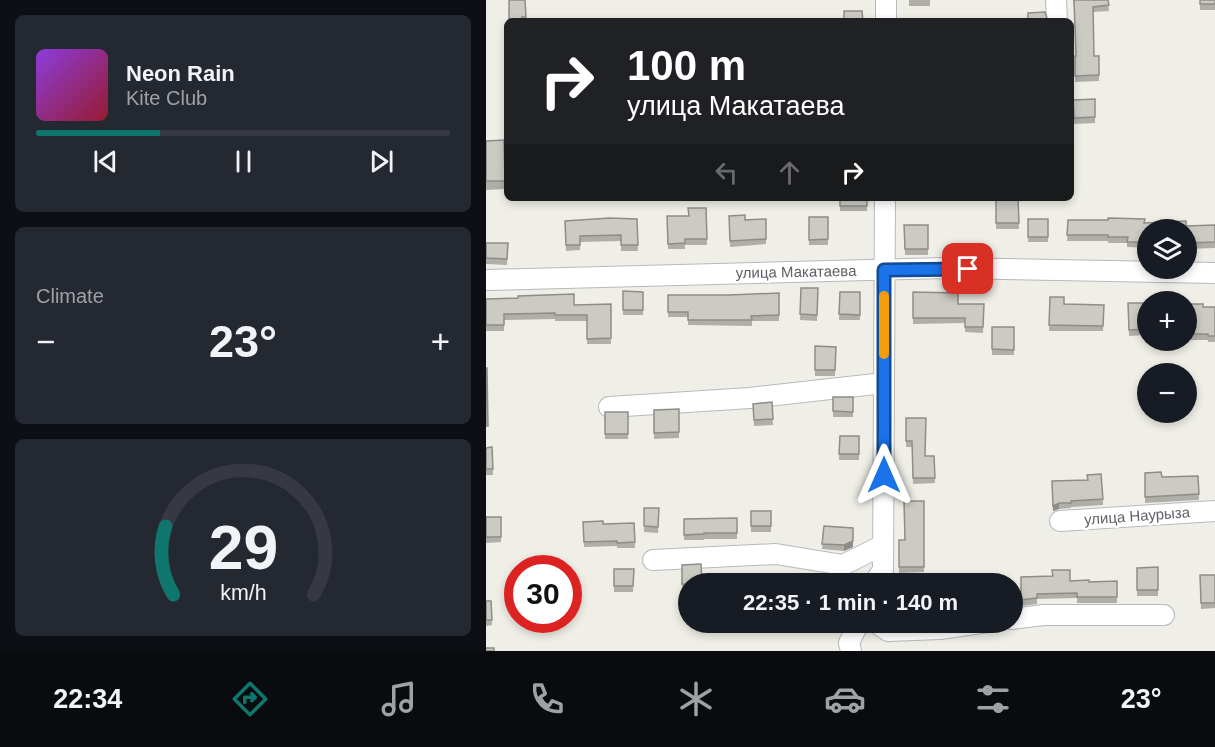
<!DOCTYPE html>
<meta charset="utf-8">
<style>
body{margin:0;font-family:Arial,sans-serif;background:#242831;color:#f1f3f6;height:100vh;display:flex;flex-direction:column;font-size:22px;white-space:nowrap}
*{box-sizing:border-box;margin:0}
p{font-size:20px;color:#9ea1a6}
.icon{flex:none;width:33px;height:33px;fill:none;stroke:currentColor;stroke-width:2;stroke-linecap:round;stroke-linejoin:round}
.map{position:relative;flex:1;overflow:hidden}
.panel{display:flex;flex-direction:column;gap:15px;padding:15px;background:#0d0f14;width:486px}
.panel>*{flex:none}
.hud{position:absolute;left:18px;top:18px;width:570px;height:183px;border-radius:9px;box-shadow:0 3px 9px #0003;background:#202124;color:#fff;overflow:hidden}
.fabs{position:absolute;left:651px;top:219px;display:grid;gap:12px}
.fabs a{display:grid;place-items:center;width:60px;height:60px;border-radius:50%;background:#171b24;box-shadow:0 3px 9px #0003;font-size:30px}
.speed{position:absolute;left:18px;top:555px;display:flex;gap:12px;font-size:30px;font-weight:700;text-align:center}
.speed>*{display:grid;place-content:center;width:78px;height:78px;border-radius:50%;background:#171b24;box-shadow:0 3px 9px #0003;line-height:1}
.speed .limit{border:9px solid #d22;background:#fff;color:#111}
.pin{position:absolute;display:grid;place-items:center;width:51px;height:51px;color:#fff;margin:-26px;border-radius:12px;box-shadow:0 3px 9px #0006}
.me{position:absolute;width:66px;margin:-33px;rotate:0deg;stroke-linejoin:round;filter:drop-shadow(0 0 4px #0008)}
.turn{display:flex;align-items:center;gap:21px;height:126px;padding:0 24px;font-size:27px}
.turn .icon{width:78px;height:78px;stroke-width:2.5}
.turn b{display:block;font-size:42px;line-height:51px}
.lanes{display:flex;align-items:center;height:57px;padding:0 24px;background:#0003;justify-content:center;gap:30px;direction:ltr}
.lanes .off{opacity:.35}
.big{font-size:45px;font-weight:600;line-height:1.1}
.panel .tile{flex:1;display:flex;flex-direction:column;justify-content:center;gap:9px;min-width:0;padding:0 21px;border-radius:9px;background:#242831}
.panel .dial{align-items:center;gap:0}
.dial svg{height:156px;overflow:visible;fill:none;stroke:#363941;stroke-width:7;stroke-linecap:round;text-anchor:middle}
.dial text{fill:#f1f3f6;stroke:none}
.song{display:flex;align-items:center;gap:18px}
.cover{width:72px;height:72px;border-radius:9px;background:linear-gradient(135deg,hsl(270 70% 55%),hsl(350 70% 35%))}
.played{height:6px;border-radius:3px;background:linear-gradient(90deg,#0f766e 30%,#363941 30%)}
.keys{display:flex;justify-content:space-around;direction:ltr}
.heat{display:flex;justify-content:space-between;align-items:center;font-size:33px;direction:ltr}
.trip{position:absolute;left:192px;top:573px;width:345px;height:60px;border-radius:30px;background:#171b24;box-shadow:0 3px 9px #0003;font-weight:600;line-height:60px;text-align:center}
.dock{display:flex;height:96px;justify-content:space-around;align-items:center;background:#090b0e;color:#9ea1a6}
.dock .icon{width:42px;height:42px}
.dock .current{color:#0f766e}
.dock b{font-size:27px;color:#f1f3f6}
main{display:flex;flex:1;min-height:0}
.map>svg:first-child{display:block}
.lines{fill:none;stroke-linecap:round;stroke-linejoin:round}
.minor-casing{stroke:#b7b9bd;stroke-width:22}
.minor{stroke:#fff;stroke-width:20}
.wall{fill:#afaea8}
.shaded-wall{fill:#8e8d88}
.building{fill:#cbcac3;stroke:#8e8d88;stroke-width:1.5}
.route-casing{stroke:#114b97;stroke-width:15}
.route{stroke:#1a73e8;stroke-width:10}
.slow{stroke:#f59e0b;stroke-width:10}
.labels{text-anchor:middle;stroke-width:5;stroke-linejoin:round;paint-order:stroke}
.street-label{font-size:15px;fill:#5e6167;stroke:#fff}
</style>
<main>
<section class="panel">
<div class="tile">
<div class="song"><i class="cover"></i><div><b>Neon Rain</b><p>Kite Club</p></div></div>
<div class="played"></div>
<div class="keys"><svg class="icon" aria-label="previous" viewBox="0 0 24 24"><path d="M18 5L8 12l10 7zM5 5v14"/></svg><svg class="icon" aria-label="pause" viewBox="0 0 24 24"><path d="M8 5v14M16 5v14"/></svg><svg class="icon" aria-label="next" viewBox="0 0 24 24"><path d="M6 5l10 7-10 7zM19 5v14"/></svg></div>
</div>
<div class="tile"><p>Climate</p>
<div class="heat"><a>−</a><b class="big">23°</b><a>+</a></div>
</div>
<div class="tile dial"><svg viewBox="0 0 100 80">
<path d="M14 69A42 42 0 1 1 86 69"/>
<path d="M14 69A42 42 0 0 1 10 34" stroke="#0f766e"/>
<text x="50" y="56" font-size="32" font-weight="700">29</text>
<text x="50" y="72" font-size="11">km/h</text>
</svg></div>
</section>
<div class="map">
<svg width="729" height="651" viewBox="0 0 729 651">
<rect width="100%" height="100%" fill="#f0efe7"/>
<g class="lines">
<!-- minor casing -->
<g class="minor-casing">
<g id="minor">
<path d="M570,0l1,21"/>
<path d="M400,21v-21"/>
<path d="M0,280l460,-12 269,5"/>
<path d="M123,407l141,-9 134,-15"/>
<path d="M574,521l155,-10"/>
<path d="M167,560l123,-6 67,11 40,-20"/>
<path d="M387,584l10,-14 2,-372"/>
<path d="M526,619l31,-4h121"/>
<path d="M389,622l13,9 52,-2 48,-7"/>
<path d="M365,651l-2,-8 10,-21"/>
</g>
</g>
<!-- minor -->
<use href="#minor" class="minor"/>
</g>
<!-- wall -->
<g class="wall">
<path d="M39,0l1,21h-17z"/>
<rect x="423" y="0" width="21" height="6"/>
<path d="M587,0h35l1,11 -16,1 1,44h5v25l-24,1v-26h1l-1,-42z"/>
<rect x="714" y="0" width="15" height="10"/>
<path d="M609,99v24l-21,1 -1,-24z"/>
<path d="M18,140l1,49 -19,1v-49z"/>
<rect x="354" y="198" width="27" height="13"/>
<path d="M510,198h22l1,31h-23z"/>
<path d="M220,208l1,37h-22v4h-17l-1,-33h21z"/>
<path d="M243,216l16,4 21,-1v25l-36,3z"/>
<rect x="323" y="217" width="19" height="28"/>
<path d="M151,219l1,32h-17v-10l-41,1v8l-14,1 -1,-30z"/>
<rect x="542" y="219" width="20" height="23"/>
<path d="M582,220l76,3 42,3 29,-1v23l-29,1v-19h-38v18l-21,-1v-4h-19v-2h-41z"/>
<path d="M418,225h24v30h-23z"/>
<path d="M0,243h22l-1,22 -21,-1z"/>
<path d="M315,288h17l-1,33 -17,-1z"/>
<path d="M137,291l20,1v23h-20z"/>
<path d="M354,292h20v28h-21z"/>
<path d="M427,292l45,12h26l-1,29 -18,-1v-9l-52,1z"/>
<path d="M293,293v28h-27v5l-64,-1v-8h-20v-22h61z"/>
<path d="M564,297l14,7 40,1 -1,26h-54z"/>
<path d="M0,299l88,6 37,-1v40h-24v-23h-32v-2l-51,1v11h-18z"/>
<path d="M642,303l20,3v27h-2v2l-17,1z"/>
<path d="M700,304l17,3h12v35h-7v-2h-22z"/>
<rect x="506" y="327" width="22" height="28"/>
<path d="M329,346l21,1 -1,29h-20z"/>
<rect x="347" y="397" width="20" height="20"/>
<path d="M286,402l1,23 -19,1 -1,-22z"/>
<path d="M193,409v29l-25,1v-29z"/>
<rect x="119" y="412" width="23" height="27"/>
<path d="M420,418l19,38h9l1,27 -22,1 -1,-37h-6z"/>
<path d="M354,436h19v24h-20z"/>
<path d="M6,447l1,28h-7v-27z"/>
<path d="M659,473l17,4 36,-1 1,24 -54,3z"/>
<path d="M566,481l51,18v6l-32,2v1l-12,1 -6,2z"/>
<path d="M438,501v71l-25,1v-33h6z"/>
<path d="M158,508h15l-1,25 -14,-1z"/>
<rect x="265" y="511" width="20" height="21"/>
<path d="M0,517h15v25l-15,1z"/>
<path d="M251,518v21h-33v1h-20v-21z"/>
<path d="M97,522l20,2 31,-1 1,25h-18v-2l-33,1z"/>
<path d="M338,526l29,21 -9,4 -22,-2z"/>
<path d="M196,565l6,19v6h-6z"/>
<path d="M672,567v29h-21v-28z"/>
<path d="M128,569h20l-1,23h-19z"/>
<path d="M714,575h15v33l-14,1z"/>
<path d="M535,577l68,5 28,-1v22h-40v-5l-40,1v5l-16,2z"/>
<path d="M0,601h5l1,24 -6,1z"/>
</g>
<!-- shaded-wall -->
<g class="shaded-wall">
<path d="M573,503v6l-6,2v-5z"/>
<path d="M367,528v19l-9,4v-6z"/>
</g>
<!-- building -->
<g class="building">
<path d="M23,0h16l1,17h-4v4h-13z"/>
<path d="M588,0h34l1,5 -16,2 1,49h5v19l-24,1v-20h1z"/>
<rect x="714" y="0" width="15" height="4"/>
<path d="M358,11h18l1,10h-19z"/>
<path d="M559,12l3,9h-20v-8z"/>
<rect x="20" y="25" width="1" height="21"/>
<path d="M609,99v18l-21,1 -1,-18z"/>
<path d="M18,140l1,41h-19v-40z"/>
<rect x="354" y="198" width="27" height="8"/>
<path d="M510,198h22l1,25h-23z"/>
<path d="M202,208h18l1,31h-22v4l-17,1 -1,-28h22z"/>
<path d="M259,215v5l21,-1v20l-36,2 -1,-25z"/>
<path d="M323,217h19v22l-19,1z"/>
<path d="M124,218l27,1 1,26h-17v-10l-41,1v9h-14l-1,-24z"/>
<path d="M622,218l37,1 -1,4 42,-2v5l29,-1v17l-29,1v-13h-38v12h-21l1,-5h-20v-2h-41l1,-15h40z"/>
<rect x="542" y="219" width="20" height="18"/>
<path d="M418,225h24v24h-23z"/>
<path d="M0,243h22l-1,16 -21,-1z"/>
<path d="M315,288h17l-1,27 -17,-1z"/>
<path d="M137,291l20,1v18h-20z"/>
<path d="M354,292h20v23l-21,-1z"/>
<path d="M427,292l45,1v11h26l-1,23h-18v-9h-52z"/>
<path d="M293,293v22l-28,1 1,4h-64v-8h-20v-17h61z"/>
<path d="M88,294v11l37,-1v34l-24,1v-24h-32v-2l-51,1v11h-18v-26l32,-1v-2z"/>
<path d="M564,297h14v7l40,1 -1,21 -54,-1z"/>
<path d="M642,303h18v3h2v21h-2v2l-17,1z"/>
<path d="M700,304h17v3h12v29h-7v-2h-22z"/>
<path d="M506,327h22v23l-22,-1z"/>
<path d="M329,346l21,1 -1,23h-20z"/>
<path d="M0,368h1l1,58h-2z"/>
<path d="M347,397h20v15l-20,-1z"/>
<path d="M286,402l1,17 -19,1 -1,-16z"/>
<path d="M193,409v23l-25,1v-23z"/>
<rect x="119" y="412" width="23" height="22"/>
<path d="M420,418h20l-1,38h9l1,22h-22l-1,-37h-6z"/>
<path d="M354,436h19v18h-20z"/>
<path d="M6,447l1,22h-7v-21z"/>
<path d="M675,472l1,5 36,-1 1,18 -54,3v-24z"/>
<path d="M615,474l2,25 -32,2v2h-12l-6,3 -1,-25 36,-1 -1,-5z"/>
<path d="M418,501h20v66h-25v-27h6z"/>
<path d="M158,508h15l-1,19 -14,-1z"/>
<rect x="265" y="511" width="20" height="15"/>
<rect x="0" y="517" width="15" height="20"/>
<path d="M251,518v15h-33v1l-20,1v-16z"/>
<path d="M117,521v3l31,-1 1,19 -18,1v-2l-33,1 -1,-20z"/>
<path d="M338,526l29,2v13l-9,4 -22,-1z"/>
<path d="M215,564l1,20h-20v-19z"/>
<path d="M672,567v23h-21v-22z"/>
<path d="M128,569h20l-1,17h-19z"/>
<path d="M566,570h18v11l19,-1v2l28,-1v16h-40v-4l-40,1v4l-16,2v-23l32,-1z"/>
<path d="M714,575h15v28h-14z"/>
<rect x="449" y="583" width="21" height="1"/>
<path d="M0,601h5l1,19h-6z"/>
<rect x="0" y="648" width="8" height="3"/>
</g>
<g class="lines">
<!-- route casing -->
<g class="route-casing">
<path id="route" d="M398,475v-205l84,-1"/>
</g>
<!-- route -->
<use href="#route" class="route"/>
<!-- slow -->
<path class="slow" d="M398,296v58"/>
</g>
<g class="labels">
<!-- street labels -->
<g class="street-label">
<text transform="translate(310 272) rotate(-1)" y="5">улица Макатаева</text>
<text transform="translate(651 516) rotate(-4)" y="5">улица Наурыза</text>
</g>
</g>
</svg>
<div class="fabs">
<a><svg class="icon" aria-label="layers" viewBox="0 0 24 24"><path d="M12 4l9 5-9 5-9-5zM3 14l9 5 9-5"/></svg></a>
<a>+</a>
<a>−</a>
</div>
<div class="speed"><div class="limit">30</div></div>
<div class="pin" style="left:482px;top:269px;background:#d93025"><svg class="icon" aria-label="arrive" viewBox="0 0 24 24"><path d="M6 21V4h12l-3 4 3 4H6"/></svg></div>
<svg class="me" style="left:398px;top:475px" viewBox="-20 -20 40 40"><path d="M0-17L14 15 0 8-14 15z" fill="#1a73e8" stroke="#fff" stroke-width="4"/></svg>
<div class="trip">22:35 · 1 min · 140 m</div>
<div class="hud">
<div class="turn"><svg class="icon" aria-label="right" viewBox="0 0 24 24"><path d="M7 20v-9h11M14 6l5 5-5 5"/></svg><div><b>100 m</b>улица Макатаева</div></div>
<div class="lanes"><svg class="icon off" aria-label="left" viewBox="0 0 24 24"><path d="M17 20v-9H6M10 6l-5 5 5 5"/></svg><svg class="icon off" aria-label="ahead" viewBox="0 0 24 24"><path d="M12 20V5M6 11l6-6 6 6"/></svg><svg class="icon" aria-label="right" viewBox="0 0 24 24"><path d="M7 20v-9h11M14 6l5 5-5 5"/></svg></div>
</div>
</div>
</main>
<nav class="dock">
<b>22:34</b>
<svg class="icon current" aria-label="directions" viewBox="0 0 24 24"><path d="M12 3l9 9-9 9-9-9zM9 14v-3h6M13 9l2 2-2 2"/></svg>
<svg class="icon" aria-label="music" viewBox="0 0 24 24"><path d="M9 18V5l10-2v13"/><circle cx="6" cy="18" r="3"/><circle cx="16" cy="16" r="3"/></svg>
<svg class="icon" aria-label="phone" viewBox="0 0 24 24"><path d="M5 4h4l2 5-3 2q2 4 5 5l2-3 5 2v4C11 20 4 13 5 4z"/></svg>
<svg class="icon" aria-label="climate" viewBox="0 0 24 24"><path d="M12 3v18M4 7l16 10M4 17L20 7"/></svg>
<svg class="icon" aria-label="car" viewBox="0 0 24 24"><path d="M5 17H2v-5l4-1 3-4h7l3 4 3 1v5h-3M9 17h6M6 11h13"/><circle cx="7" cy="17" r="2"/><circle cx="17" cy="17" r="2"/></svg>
<svg class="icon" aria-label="filters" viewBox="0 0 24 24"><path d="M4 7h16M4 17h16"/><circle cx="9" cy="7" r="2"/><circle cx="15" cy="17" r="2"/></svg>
<b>23°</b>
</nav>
